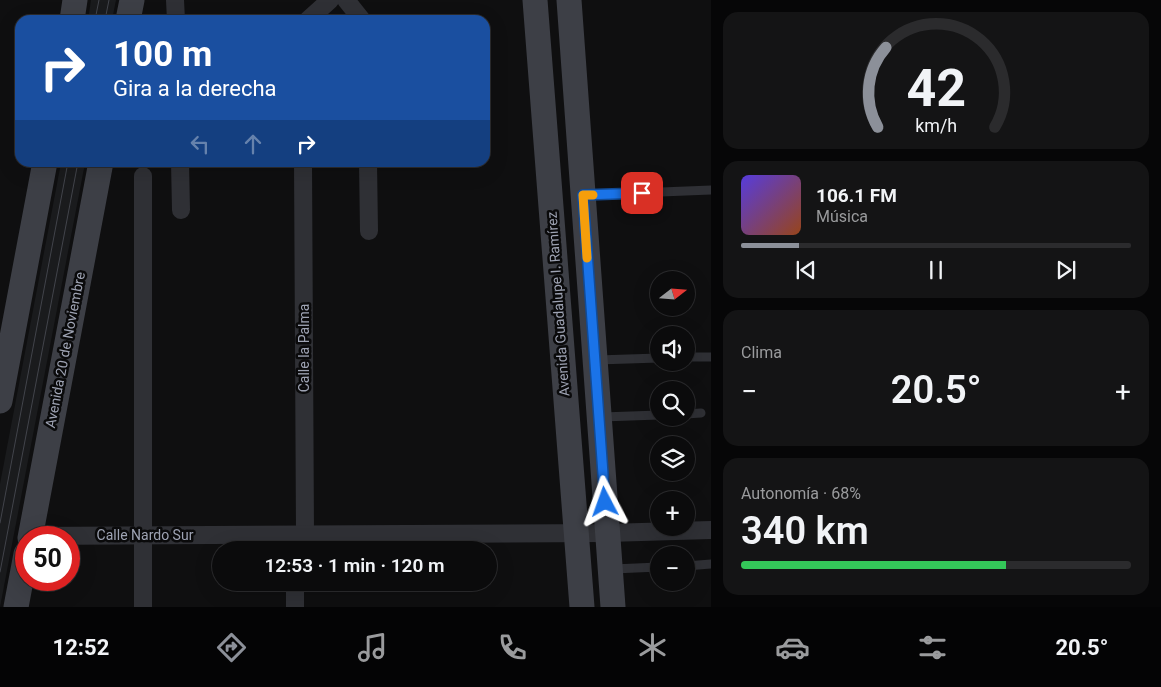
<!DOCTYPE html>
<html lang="es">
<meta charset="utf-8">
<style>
body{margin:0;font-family:Roboto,sans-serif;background:#141415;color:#f1f3f6;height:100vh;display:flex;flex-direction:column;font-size:19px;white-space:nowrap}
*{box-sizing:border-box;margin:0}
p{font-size:16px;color:#9a9b9d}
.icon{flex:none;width:28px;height:28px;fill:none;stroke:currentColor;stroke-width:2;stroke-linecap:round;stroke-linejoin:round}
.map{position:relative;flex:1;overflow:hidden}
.side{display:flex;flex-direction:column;gap:12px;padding:12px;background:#060607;width:450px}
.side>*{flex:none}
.hud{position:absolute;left:15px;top:15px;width:475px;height:152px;border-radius:15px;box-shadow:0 5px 20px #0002,0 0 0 1px #2b2b2d;background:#1a4fa0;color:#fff;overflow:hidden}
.needle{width:32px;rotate:73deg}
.tools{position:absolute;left:650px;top:271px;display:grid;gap:10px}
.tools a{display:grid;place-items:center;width:45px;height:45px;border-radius:50%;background:#0b0b0c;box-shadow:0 5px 20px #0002,0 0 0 1px #2b2b2d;font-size:25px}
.speed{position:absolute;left:15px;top:526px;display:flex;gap:10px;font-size:25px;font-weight:700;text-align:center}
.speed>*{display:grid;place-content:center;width:65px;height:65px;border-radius:50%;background:#0b0b0c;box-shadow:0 5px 20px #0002,0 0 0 1px #2b2b2d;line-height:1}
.speed .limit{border:8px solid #d22;background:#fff;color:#111}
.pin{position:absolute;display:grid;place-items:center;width:42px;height:42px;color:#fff;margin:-21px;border-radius:10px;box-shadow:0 2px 8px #0006}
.me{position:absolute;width:55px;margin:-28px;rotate:356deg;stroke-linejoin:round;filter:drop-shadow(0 0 4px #0008)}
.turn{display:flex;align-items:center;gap:18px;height:105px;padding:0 15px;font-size:22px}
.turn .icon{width:65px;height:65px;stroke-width:2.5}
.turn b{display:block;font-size:35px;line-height:42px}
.lanes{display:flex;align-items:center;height:48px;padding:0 15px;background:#0003;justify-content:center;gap:25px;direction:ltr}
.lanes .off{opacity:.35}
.big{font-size:38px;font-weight:600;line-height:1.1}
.side .widget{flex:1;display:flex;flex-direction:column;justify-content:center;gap:8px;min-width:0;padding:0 18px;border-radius:15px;background:#141415}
.side .dial{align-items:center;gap:0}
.dial svg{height:130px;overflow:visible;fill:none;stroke:#2b2b2d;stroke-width:7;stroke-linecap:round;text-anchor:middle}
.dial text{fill:#f1f3f6;stroke:none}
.song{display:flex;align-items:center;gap:15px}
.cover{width:60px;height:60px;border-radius:8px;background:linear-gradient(135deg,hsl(250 70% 55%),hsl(20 70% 35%))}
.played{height:5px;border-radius:2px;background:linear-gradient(90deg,#8c9099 15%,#2b2b2d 15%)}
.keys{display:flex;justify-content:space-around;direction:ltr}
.heat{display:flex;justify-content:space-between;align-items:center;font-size:28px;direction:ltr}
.charge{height:8px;border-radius:4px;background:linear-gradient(90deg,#34c759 68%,#2b2b2d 0)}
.trip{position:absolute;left:212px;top:541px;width:285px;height:50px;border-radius:25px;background:#0b0b0c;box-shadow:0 5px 20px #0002,0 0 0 1px #2b2b2d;font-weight:600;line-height:50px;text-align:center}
.tab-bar{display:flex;height:80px;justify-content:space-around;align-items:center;background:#040405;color:#9a9b9d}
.tab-bar .icon{width:35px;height:35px}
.tab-bar .current{color:#8c9099}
.tab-bar b{font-size:22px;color:#f1f3f6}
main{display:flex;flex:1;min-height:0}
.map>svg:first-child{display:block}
.built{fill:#1a1b1d}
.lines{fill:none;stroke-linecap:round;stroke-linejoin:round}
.lane{stroke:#2f3035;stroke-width:9}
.street{stroke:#2f3035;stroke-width:18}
.secondary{stroke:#3d3f46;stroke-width:25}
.tram{stroke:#42444b;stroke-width:1}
.route-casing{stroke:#114b97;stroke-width:12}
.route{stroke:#1a73e8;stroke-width:9}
.slow{stroke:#f59e0b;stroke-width:9}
.labels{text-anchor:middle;stroke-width:5;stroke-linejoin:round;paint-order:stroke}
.street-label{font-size:14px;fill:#9ea3b3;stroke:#0a0a0b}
</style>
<main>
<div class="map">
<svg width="711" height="607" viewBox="0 0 711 607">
<rect width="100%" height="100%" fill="#0f0f10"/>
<!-- built -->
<g class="built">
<path d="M91,0h25l-4,20h-24z"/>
<path d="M61,163h24l-85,444v-123z"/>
</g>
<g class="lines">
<!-- lane -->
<g class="lane">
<path d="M586,195l125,-5"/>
<path d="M686,357h25"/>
<path d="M597,360l62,-2"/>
<path d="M686,414l15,-1"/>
<path d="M602,417l57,-2"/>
<path d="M686,566l25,-2"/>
<path d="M613,569l46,-2"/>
</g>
<!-- street -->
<g class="street">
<path d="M175,0l1,20"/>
<path d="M346,0l16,20"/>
<path d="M308,20l22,-20"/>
<path d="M180,162l1,48"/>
<path d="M303,162l2,372"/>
<path d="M368,162l1,69"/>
<path d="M30,536l577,-3 104,-3"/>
<path d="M143,607v-431"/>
<path d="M295,607v-25"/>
</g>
<!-- secondary -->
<g class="secondary">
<path d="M535,0l47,607"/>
<path d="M569,0l44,607"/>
<path d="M72,20l3,-20"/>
<path d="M128,20l4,-20"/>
<path d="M0,401l45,-239"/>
<path d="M30,538l71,-376"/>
<path d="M16,607l10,-53"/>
</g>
<!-- tram -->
<g class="tram">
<path d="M95,20l4,-20"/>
<path d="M105,20l4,-20"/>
<path d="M0,523l68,-361"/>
<path d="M0,572l78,-410"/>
</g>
</g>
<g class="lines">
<!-- route casing -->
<g class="route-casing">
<path id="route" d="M605,502l-22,-307 59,-2"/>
</g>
<!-- route -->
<use href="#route" class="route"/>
<!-- slow -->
<path class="slow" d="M587,258l-4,-63h10"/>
</g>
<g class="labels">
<!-- street labels -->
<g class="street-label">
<text transform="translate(558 304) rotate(-94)" y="5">Avenida Guadalupe I. Ramírez</text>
<text transform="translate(304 348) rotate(-90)" y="5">Calle la Palma</text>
<text transform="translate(65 350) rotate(-79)" y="5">Avenida 20 de Noviembre</text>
<text x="145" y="540">Calle Nardo Sur</text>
</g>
</g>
</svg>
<div class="tools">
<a><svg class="needle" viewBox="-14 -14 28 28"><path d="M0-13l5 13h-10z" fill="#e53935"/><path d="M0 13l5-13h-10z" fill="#9a9b9d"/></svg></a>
<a><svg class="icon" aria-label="sound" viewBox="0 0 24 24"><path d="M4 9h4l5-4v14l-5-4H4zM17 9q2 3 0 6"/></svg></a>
<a><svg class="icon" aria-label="search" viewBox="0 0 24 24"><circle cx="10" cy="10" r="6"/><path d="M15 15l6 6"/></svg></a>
<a><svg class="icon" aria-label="layers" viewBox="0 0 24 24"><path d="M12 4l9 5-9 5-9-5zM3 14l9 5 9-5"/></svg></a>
<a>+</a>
<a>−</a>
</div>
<div class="speed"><div class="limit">50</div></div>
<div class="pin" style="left:642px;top:193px;background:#d93025"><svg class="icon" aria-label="arrive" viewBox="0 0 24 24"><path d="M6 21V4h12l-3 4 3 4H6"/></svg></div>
<svg class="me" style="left:605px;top:502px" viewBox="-20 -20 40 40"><path d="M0-17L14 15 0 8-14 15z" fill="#1a73e8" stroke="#fff" stroke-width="4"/></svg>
<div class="trip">12:53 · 1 min · 120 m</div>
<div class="hud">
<div class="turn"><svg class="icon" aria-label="right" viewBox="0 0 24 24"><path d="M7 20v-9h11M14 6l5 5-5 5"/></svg><div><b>100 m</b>Gira a la derecha</div></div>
<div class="lanes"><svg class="icon off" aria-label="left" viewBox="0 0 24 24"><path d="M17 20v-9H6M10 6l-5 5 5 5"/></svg><svg class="icon off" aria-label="ahead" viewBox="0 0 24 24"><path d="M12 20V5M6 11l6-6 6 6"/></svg><svg class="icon" aria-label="right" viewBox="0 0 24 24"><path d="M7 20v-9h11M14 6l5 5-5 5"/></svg></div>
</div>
</div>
<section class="side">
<div class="widget dial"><svg viewBox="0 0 100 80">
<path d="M14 69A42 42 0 1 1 86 69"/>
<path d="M14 69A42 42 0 0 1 19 20" stroke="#8c9099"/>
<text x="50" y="56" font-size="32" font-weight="700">42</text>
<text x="50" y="72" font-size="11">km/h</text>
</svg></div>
<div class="widget">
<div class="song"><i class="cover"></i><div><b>106.1 FM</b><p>Música</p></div></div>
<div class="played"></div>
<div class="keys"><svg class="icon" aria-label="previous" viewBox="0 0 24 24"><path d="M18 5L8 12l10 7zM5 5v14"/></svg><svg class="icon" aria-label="pause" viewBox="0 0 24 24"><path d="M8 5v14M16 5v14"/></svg><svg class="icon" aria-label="next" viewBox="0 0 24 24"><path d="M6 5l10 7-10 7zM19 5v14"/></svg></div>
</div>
<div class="widget"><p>Clima</p>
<div class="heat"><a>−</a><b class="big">20.5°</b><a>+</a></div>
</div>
<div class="widget"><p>Autonomía · 68%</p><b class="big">340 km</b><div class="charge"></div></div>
</section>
</main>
<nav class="tab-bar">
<b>12:52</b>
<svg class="icon current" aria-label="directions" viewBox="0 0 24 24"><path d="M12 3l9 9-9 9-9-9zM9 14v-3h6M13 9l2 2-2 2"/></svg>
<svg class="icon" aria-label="music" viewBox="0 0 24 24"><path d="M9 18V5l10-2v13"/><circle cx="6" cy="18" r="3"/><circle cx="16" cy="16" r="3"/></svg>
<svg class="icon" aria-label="phone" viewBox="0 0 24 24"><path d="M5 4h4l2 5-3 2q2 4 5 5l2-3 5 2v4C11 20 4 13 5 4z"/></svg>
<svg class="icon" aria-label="climate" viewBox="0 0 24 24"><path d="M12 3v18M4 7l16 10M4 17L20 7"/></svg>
<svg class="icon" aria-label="car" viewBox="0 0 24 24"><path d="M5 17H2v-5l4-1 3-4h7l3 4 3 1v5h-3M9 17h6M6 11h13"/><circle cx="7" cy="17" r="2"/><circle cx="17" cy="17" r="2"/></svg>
<svg class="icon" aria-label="filters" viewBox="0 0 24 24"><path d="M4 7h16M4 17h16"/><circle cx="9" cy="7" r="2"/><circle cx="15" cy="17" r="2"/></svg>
<b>20.5°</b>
</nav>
